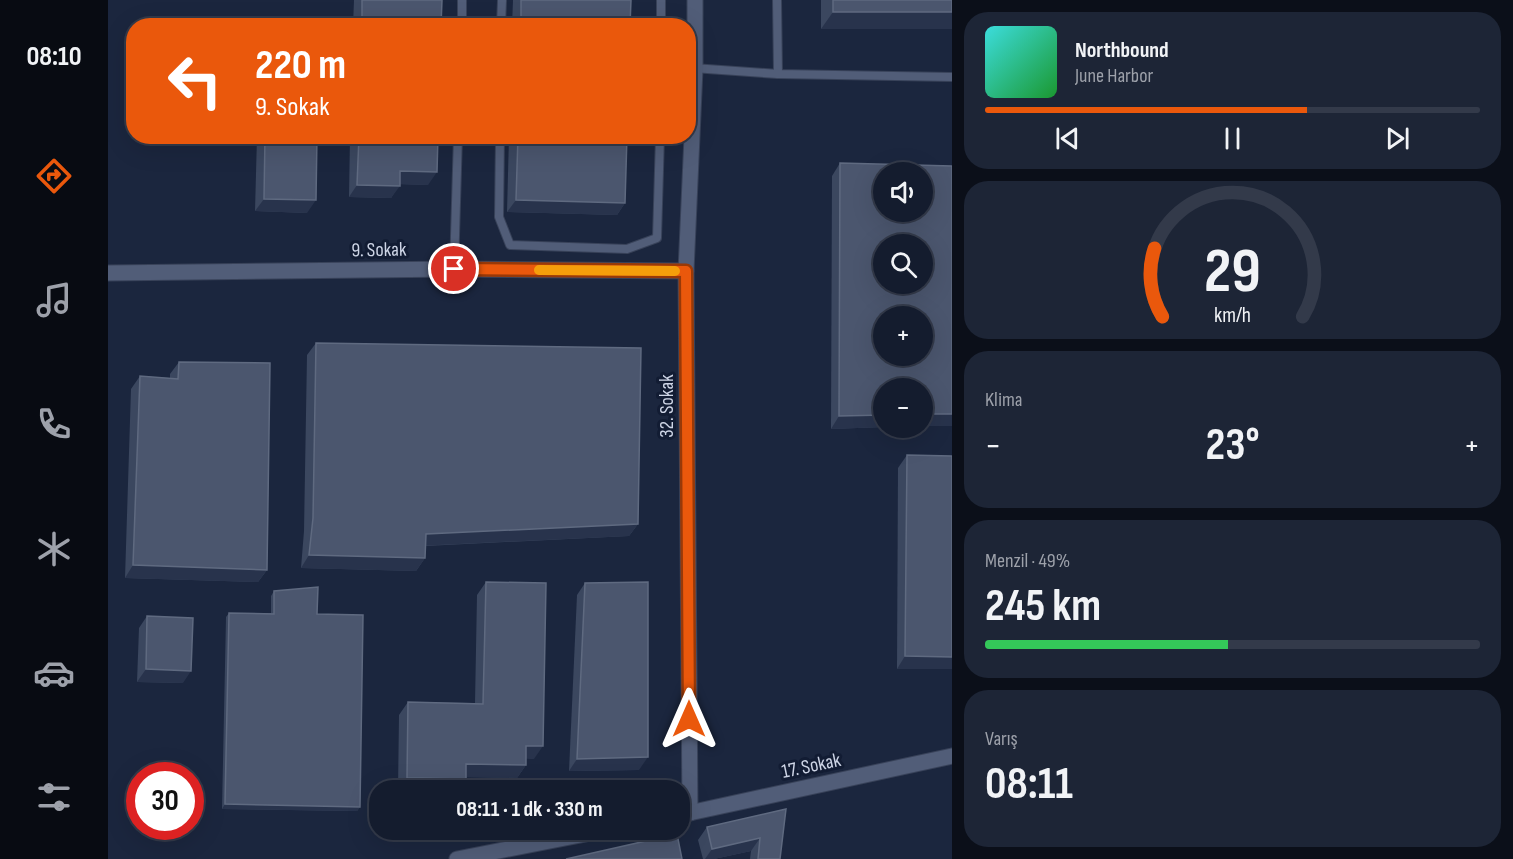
<!DOCTYPE html>
<html lang="tr">
<meta charset="utf-8">
<style>
body{margin:0;font-family:"Sofia Sans Condensed",sans-serif;background:#1d2536;color:#f1f3f6;height:100vh;display:flex;flex-direction:column;font-size:22px;white-space:nowrap}
*{box-sizing:border-box;margin:0}
p{font-size:20px;color:#9da1aa}
.icon{flex:none;width:33px;height:33px;fill:none;stroke:currentColor;stroke-width:2;stroke-linecap:round;stroke-linejoin:round}
.map{position:relative;flex:1;overflow:hidden}
.side{display:flex;flex-direction:column;gap:12px;padding:12px;background:#0b0f19;width:561px}
.side>*{flex:none}
.banner{position:absolute;left:18px;top:18px;width:570px;height:126px;border-radius:24px;box-shadow:0 6px 24px #0002,0 0 0 2px #333a4a;background:#ea580c;color:#fff;overflow:hidden}
.tools{position:absolute;left:765px;top:162px;display:grid;gap:12px}
.tools a{display:grid;place-items:center;width:60px;height:60px;border-radius:50%;background:#141c2e;box-shadow:0 6px 24px #0002,0 0 0 2px #333a4a;font-size:30px}
.speed{position:absolute;left:18px;top:762px;display:flex;gap:12px;font-size:30px;font-weight:700;text-align:center}
.speed>*{display:grid;place-content:center;width:78px;height:78px;border-radius:50%;background:#141c2e;box-shadow:0 6px 24px #0002,0 0 0 2px #333a4a;line-height:1}
.speed .limit{border:9px solid #d22;background:#fff;color:#111}
.pin{position:absolute;display:grid;place-items:center;width:51px;height:51px;color:#fff;margin:-26px;border:3px solid #fff;border-radius:50%;box-shadow:0 2px 6px #0007}
.me{position:absolute;width:66px;margin:-33px;rotate:0deg;stroke-linejoin:round;filter:drop-shadow(0 0 4px #0008)}
.turn{display:flex;align-items:center;gap:21px;height:126px;padding:0 30px;font-size:27px}
.turn .icon{width:78px;height:78px;stroke-width:2.5}
.turn b{display:block;font-size:42px;line-height:51px}
.big{font-size:45px;font-weight:700;line-height:1.1}
.side .widget{flex:1;display:flex;flex-direction:column;justify-content:center;gap:9px;min-width:0;padding:0 21px;border-radius:24px;background:#1d2536}
.side .dial{align-items:center;gap:0}
.dial svg{height:156px;overflow:visible;fill:none;stroke:#333a4a;stroke-width:7;stroke-linecap:round;text-anchor:middle}
.dial text{fill:#f1f3f6;stroke:none}
.song{display:flex;align-items:center;gap:18px}
.cover{width:72px;height:72px;border-radius:9px;background:linear-gradient(135deg,hsl(180 70% 55%),hsl(130 70% 35%))}
.played{height:6px;border-radius:3px;background:linear-gradient(90deg,#ea580c 65%,#333a4a 65%)}
.keys{display:flex;justify-content:space-around;direction:ltr}
.heat{display:flex;justify-content:space-between;align-items:center;font-size:33px;direction:ltr}
.charge{height:9px;border-radius:4px;background:linear-gradient(90deg,#34c759 49%,#333a4a 0)}
.trip{position:absolute;left:261px;top:780px;width:321px;height:60px;border-radius:24px;background:#141c2e;box-shadow:0 6px 24px #0002,0 0 0 2px #333a4a;font-weight:700;line-height:60px;text-align:center}
main{display:flex;flex:1;min-height:0}
.tab-bar{display:flex;flex-direction:column;width:108px;justify-content:space-around;align-items:center;background:#080b12;color:#9da1aa}
.tab-bar .icon{width:42px;height:42px}
.tab-bar .active{color:#ea580c}
.tab-bar b{font-size:27px;color:#f1f3f6}
.map>svg:first-child{display:block}
.lines{fill:none;stroke-linecap:round;stroke-linejoin:round}
.service-casing{stroke:#384259;stroke-width:10}
.minor-casing{stroke:#384259;stroke-width:17}
.service{stroke:#515d78;stroke-width:8}
.minor{stroke:#515d78;stroke-width:15}
.wall{fill:#3b475f}
.shaded-wall{fill:#28334c}
.building{fill:#4b566e;stroke:#5f6a80;stroke-width:1.5;fill-rule:evenodd}
.route-casing{stroke:#983908;stroke-width:15}
.route{stroke:#ea580c;stroke-width:10}
.slow{stroke:#f59e0b;stroke-width:10}
.labels{text-anchor:middle;stroke-width:6;stroke-linejoin:round;paint-order:stroke}
.street-label{font-size:20px;fill:#ced5e6;stroke:#121c33}
</style>
<main>
<nav class="tab-bar">
<b>08:10</b>
<svg class="icon active" aria-label="directions" viewBox="0 0 24 24"><path d="M12 3l9 9-9 9-9-9zM9 14v-3h6M13 9l2 2-2 2"/></svg>
<svg class="icon" aria-label="music" viewBox="0 0 24 24"><path d="M9 18V5l10-2v13"/><circle cx="6" cy="18" r="3"/><circle cx="16" cy="16" r="3"/></svg>
<svg class="icon" aria-label="phone" viewBox="0 0 24 24"><path d="M5 4h4l2 5-3 2q2 4 5 5l2-3 5 2v4C11 20 4 13 5 4z"/></svg>
<svg class="icon" aria-label="climate" viewBox="0 0 24 24"><path d="M12 3v18M4 7l16 10M4 17L20 7"/></svg>
<svg class="icon" aria-label="car" viewBox="0 0 24 24"><path d="M5 17H2v-5l4-1 3-4h7l3 4 3 1v5h-3M9 17h6M6 11h13"/><circle cx="7" cy="17" r="2"/><circle cx="17" cy="17" r="2"/></svg>
<svg class="icon" aria-label="filters" viewBox="0 0 24 24"><path d="M4 7h16M4 17h16"/><circle cx="9" cy="7" r="2"/><circle cx="15" cy="17" r="2"/></svg>
</nav>
<div class="map">
<svg width="844" height="859" viewBox="0 0 844 859">
<rect width="100%" height="100%" fill="#1b263e"/>
<g class="lines">
<!-- service casing -->
<g class="service-casing">
<g id="service">
<path d="M553,0v26"/>
<path d="M669,0l1,74"/>
<path d="M354,26v-26"/>
<path d="M393,26l1,-26"/>
<path d="M585,68l85,6 174,3"/>
<path d="M392,136l-1,81 11,28 117,4 30,-11 3,-102"/>
<path d="M346,269l4,-133"/>
</g>
</g>
<!-- minor casing -->
<g class="minor-casing">
<g id="minor">
<path d="M0,273l346,-4 232,2"/>
<path d="M582,813l-4,-542 9,-202v-69"/>
<path d="M572,815l272,-59"/>
<path d="M349,859l149,-29"/>
</g>
</g>
<!-- service -->
<use href="#service" class="service"/>
<!-- minor -->
<use href="#minor" class="minor"/>
</g>
<!-- wall -->
<g class="wall">
<path d="M246,0h88l-1,26h-88z"/>
<path d="M405,0h118l-1,26h-118z"/>
<path d="M713,0h131l-131,29z"/>
<path d="M149,136h60l-10,77 -52,-2z"/>
<path d="M242,136h88l-10,49 -28,-1 -9,14 -42,-1z"/>
<path d="M401,136h118l-2,67 -8,12 -110,-3z"/>
<path d="M732,163l44,225v39l-53,2 1,-253z"/>
<path d="M208,343l322,181 -9,12 -204,10v12l-9,13 -115,-3 3,-37 3,-176z"/>
<path d="M71,362l88,208 -9,12 -133,-4 6,-189 9,-13 30,2v-4z"/>
<path d="M799,455l45,214h-55l1,-201z"/>
<path d="M378,582l48,177 -8,-1v7l-9,13 -51,-1v2l-9,11h-59l1,-75 9,-13 67,1 2,-108z"/>
<path d="M477,583l54,187 -70,1 8,-176z"/>
<path d="M166,591l43,23 43,193 -3,4 -135,-2 4,-192 3,-4h42v-17z"/>
<path d="M39,616l36,67 -46,-1 2,-54z"/>
<path d="M678,809l-6,50h-30l1,-8 -37,8h-11l-5,-19 9,-13z"/>
</g>
<!-- shaded-wall -->
<g class="shaded-wall">
<path d="M725,12h119v17h-131z"/>
<path d="M292,171l37,1 -9,13 -37,-1z"/>
<path d="M249,185l43,1 -9,12 -42,-1z"/>
<path d="M156,199l52,1 -9,13 -52,-2z"/>
<path d="M408,200l109,3 -8,12 -110,-3z"/>
<rect x="814" y="414" width="30" height="12"/>
<path d="M776,415v12l-53,2 8,-13z"/>
<path d="M530,524l-9,12 -212,10 9,-12z"/>
<path d="M201,555l116,3 -9,13 -115,-3z"/>
<path d="M25,565l134,5 -9,12 -133,-4z"/>
<path d="M797,656l47,1v12h-55z"/>
<path d="M38,669l45,2 -8,12 -46,-1z"/>
<path d="M418,746h17l-9,13 -17,-1z"/>
<path d="M540,757l-9,13 -70,1 8,-12z"/>
<path d="M358,764l60,1 -9,13 -60,-1z"/>
<path d="M299,778l59,1 -9,11h-59z"/>
<path d="M117,804l135,3 -3,4 -135,-2z"/>
<path d="M652,838l-9,13 -37,8h-9l7,-10z"/>
</g>
<!-- building -->
<g class="building">
<path d="M254,0h80l-1,26h-79z"/>
<path d="M413,0h110l-1,26h-109z"/>
<rect x="725" y="0" width="119" height="12"/>
<path d="M157,136h52l-1,64 -52,-1z"/>
<path d="M251,136h79l-1,36 -37,-1v15l-43,-1z"/>
<path d="M410,136h109l-2,67 -109,-3z"/>
<path d="M732,163l112,3v248h-30v-26h-38v27l-45,1zM776,172h38v40h-38zM776,244h38v40h-38zM776,316h38v40h-38z"/>
<path d="M208,343l325,5 -3,176 -212,10 -1,24 -116,-3 4,-37z"/>
<path d="M71,362l91,1 -3,207 -134,-5 7,-189 38,3z"/>
<path d="M799,455l45,1v201l-47,-1z"/>
<path d="M378,582l60,1 -3,163h-17v19l-60,-1v15l-59,-1 1,-76 75,2z"/>
<path d="M540,582v175l-71,2 8,-176z"/>
<path d="M210,587l-1,27 46,1 -3,192 -135,-3 4,-191 45,1v-23z"/>
<path d="M39,616l46,2 -2,53 -45,-2z"/>
<path d="M678,809l-6,50h-22l2,-21 -48,11 -5,-22z"/>
<path d="M569,834l5,25h-116z"/>
</g>
<g class="lines">
<!-- route casing -->
<g class="route-casing">
<path id="route" d="M346,269l232,2 3,448"/>
</g>
<!-- route -->
<use href="#route" class="route"/>
<!-- slow -->
<path class="slow" d="M431,270l136,1"/>
</g>
<g class="labels">
<!-- street labels -->
<g class="street-label">
<text transform="translate(271 249) rotate(-1)" y="7">9. Sokak</text>
<text transform="translate(558 406) rotate(-90)" y="7">32. Sokak</text>
<text transform="translate(703 765) rotate(-12)" y="7">17. Sokak</text>
</g>
</g>
</svg>
<div class="tools">
<a><svg class="icon" aria-label="sound" viewBox="0 0 24 24"><path d="M4 9h4l5-4v14l-5-4H4zM17 9q2 3 0 6"/></svg></a>
<a><svg class="icon" aria-label="search" viewBox="0 0 24 24"><circle cx="10" cy="10" r="6"/><path d="M15 15l6 6"/></svg></a>
<a>+</a>
<a>−</a>
</div>
<div class="speed"><div class="limit">30</div></div>
<div class="pin" style="left:346px;top:269px;background:#d93025"><svg class="icon" aria-label="arrive" viewBox="0 0 24 24"><path d="M6 21V4h12l-3 4 3 4H6"/></svg></div>
<svg class="me" style="left:581px;top:719px" viewBox="-20 -20 40 40"><path d="M0-17L14 15 0 8-14 15z" fill="#ea580c" stroke="#fff" stroke-width="4"/></svg>
<div class="trip">08:11 · 1 dk · 330 m</div>
<div class="banner">
<div class="turn"><svg class="icon" aria-label="left" viewBox="0 0 24 24"><path d="M17 20v-9H6M10 6l-5 5 5 5"/></svg><div><b>220 m</b>9. Sokak</div></div>
</div>
</div>
<section class="side">
<div class="widget">
<div class="song"><i class="cover"></i><div><b>Northbound</b><p>June Harbor</p></div></div>
<div class="played"></div>
<div class="keys"><svg class="icon" aria-label="previous" viewBox="0 0 24 24"><path d="M18 5L8 12l10 7zM5 5v14"/></svg><svg class="icon" aria-label="pause" viewBox="0 0 24 24"><path d="M8 5v14M16 5v14"/></svg><svg class="icon" aria-label="next" viewBox="0 0 24 24"><path d="M6 5l10 7-10 7zM19 5v14"/></svg></div>
</div>
<div class="widget dial"><svg viewBox="0 0 100 80">
<path d="M14 69A42 42 0 1 1 86 69"/>
<path d="M14 69A42 42 0 0 1 10 34" stroke="#ea580c"/>
<text x="50" y="56" font-size="32" font-weight="700">29</text>
<text x="50" y="72" font-size="11">km/h</text>
</svg></div>
<div class="widget"><p>Klima</p>
<div class="heat"><a>−</a><b class="big">23°</b><a>+</a></div>
</div>
<div class="widget"><p>Menzil · 49%</p><b class="big">245 km</b><div class="charge"></div></div>
<div class="widget"><p>Varış</p><b class="big">08:11</b></div>
</section>
</main>
